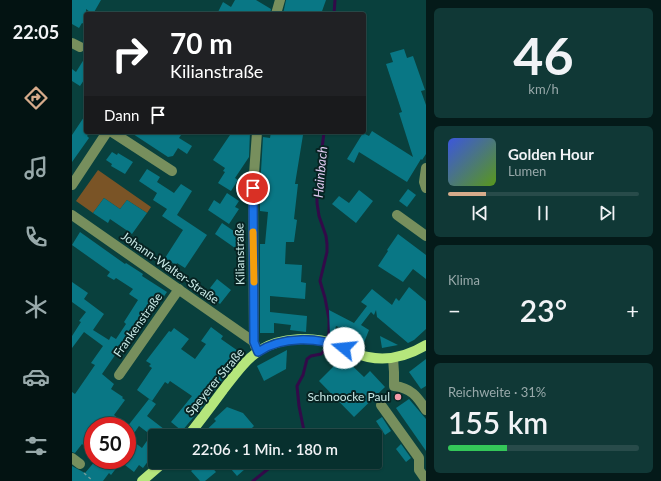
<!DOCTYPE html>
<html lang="de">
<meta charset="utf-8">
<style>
body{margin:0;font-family:Lato,sans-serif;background:#103836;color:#f1f3f6;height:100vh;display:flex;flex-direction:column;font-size:15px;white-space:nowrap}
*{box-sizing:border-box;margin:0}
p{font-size:13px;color:#98a9aa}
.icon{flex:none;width:22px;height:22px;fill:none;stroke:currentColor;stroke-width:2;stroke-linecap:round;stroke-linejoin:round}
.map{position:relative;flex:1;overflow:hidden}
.panel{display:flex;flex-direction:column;gap:8px;padding:8px;background:#041a19;width:235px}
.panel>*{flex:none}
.banner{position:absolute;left:12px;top:12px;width:282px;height:122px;border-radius:4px;box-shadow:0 1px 3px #0004,0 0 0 1px #284b4a;background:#202124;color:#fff;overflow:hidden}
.speed{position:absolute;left:12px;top:417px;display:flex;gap:8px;font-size:20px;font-weight:700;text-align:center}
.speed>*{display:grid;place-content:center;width:52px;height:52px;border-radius:50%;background:#07302e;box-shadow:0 1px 3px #0004,0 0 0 1px #284b4a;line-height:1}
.speed .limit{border:6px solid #d22;background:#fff;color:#111}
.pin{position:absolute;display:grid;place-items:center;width:34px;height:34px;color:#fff;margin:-17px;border:2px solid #fff;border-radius:50%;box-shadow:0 1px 4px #0007}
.me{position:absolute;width:44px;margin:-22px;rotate:287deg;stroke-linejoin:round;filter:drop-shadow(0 0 3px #0008)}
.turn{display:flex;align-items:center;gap:14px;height:84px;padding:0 20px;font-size:18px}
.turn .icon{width:52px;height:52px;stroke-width:2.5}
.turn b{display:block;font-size:28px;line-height:34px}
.then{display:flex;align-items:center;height:38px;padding:0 20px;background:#0003;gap:8px;font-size:15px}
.big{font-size:30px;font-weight:600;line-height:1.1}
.panel .widget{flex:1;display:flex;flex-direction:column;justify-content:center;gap:6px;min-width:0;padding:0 14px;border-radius:6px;background:#103836}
.panel .dial{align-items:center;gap:0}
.dial b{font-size:52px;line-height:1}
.song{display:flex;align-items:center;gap:12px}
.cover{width:48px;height:48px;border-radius:6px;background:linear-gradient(135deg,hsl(230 70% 55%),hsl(90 70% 35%))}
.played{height:4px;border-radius:2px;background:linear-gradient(90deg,#d6ab8b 20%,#284b4a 20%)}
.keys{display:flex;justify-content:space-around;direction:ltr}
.heat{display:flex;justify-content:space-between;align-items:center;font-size:22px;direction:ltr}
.charge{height:6px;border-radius:3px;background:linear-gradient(90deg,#34c759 31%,#284b4a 0)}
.trip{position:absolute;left:76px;top:429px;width:234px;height:40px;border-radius:4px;background:#07302e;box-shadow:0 1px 3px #0004,0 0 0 1px #284b4a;font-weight:600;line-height:40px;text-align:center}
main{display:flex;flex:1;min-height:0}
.menu{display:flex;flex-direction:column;width:72px;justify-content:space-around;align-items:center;background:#031312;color:#98a9aa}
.menu .icon{width:28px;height:28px}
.menu .current{color:#d6ab8b}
.menu b{font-size:18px;color:#f1f3f6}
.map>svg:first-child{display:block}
.green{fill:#7a5426}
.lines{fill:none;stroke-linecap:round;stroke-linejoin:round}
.stream{stroke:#320a49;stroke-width:3}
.building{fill:#097785;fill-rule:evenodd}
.path{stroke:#729c99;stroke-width:1.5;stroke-dasharray:3 3;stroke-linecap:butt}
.minor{stroke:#778f5d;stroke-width:10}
.major{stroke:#b5e67c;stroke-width:10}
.route-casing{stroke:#114b97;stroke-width:10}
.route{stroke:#1a73e8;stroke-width:7}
.slow{stroke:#f59e0b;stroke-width:7}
.poi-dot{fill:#f39aa8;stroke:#072322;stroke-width:1.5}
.labels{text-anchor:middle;stroke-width:4;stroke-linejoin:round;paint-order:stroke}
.street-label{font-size:12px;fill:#c9e9e6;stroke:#072322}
.poi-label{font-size:12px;fill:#c9e9e6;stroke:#072322;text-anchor:end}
.water-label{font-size:13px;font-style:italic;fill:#e0cbf1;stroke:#072322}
</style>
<main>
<nav class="menu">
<b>22:05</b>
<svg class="icon current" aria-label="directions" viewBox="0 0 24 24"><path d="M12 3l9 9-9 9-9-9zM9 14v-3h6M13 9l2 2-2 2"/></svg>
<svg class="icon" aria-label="music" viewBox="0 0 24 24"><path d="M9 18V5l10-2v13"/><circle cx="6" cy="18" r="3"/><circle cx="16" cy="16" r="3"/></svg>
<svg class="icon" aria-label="phone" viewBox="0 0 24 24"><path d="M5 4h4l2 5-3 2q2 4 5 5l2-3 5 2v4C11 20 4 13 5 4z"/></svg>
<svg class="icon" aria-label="climate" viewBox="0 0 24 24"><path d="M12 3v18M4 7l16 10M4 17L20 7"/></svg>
<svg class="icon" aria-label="car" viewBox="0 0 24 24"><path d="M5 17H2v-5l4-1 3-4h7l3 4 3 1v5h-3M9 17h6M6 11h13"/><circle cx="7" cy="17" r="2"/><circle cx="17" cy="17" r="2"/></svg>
<svg class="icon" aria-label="filters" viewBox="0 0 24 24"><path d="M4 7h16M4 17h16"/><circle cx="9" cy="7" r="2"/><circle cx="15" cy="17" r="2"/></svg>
</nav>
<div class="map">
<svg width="354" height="481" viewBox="0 0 354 481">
<rect width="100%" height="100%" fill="#09403d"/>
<!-- green -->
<path class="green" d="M26,170l53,37 -4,6 -20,-13 -7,9 -16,-11 -11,15 -17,-12z"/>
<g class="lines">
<!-- stream -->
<g class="stream">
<path d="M262,14l1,-14"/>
<path d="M233,436l-6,-30 -2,-20 6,-11 4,-16 4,-3 10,-2 4,-4 4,-17v-14l-4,-21 -5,-17 7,-29v-8l-1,-8 -7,-20 -2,-13v-12l7,-59"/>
<path d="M181,481l24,-19"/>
</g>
</g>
<!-- building -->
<g class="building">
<path d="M0,0h29l-8,14 -7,-5v16l-4,-2 -3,5 -7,-4z"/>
<path d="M163,0h21l15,9 -1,5h-48l-4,-2 5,-10 8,5z"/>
<path d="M214,0h40l-5,14h-38z"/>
<path d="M332,49l3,9 6,-2 12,34 -4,1 5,14v49l-4,6 -1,-1 -14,23 -48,-30 -5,11 -7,-4 16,-26 6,3 3,-5 41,26 -14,-44 3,-1 -16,-48 7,-2 -3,-9z"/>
<path d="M14,56v21l-6,9 -8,-5v-12l4,3z"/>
<path d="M14,114v18h4l-3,4 2,2 -17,24v-27z"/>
<path d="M58,132h53l-4,6 13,8 -5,8 -9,-6 -5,8 -5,1z"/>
<path d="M160,132h18l-1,25 -14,21 3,2 -7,11 -13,-8 7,-11 -2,-1 2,-3 -12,-8z"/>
<path d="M199,132h28l-1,3h5l-8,49h3l-4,35 3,1 -3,22h-8l-1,22 17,1 -1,17 5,1 -1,16 -35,-3v16l37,4 -1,16 -16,-2 1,-5 -17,-2v10h-14v-89h5l3,-32 -8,-1v-23l3,-51 7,1z"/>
<path d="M40,152l5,3 1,-2 15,9 -8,12 -14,-8 1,-2 -6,-4z"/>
<path d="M75,169l13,8 -3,5 17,11 7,-9 11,7 -15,24 30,20 -22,33 -8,-5 -1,2 -11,-7 18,-28 -21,-14 5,-7 -14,-9 4,-7 -18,-12z"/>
<path d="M336,189l8,6 -9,12 -8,-6z"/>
<path d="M287,190l14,11 -17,22 -24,-19 7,-8 10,7z"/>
<path d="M155,193l12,8 -4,6 4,2 -10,15 -21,-14 6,-10 6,4z"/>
<path d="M32,198l16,11 7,-9 20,13 -15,21 -22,-15 -2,4 -15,-10z"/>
<path d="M150,223l19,13v3l-6,9 -20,-14z"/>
<path d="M8,232l45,32 1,-1 17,11 -1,2 25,16 -7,10 -2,-1 -11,16 2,1 -24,33 -5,-3 -18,26 12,10 -3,5 12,8 -1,1 3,2 -11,15 14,11h-35v27l-11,-9 -7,9 -3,-1v-60l3,2 20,-29 -4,-2 12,-17 -19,-14 -12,16v-12l9,-14 -2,-1 7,-9 -14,-10v-20l16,11 -4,6 20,15 -11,16 16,10 2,-4 5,3 10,-15 -2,-2 14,-22 -9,-6 4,-5 -17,-11 -2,2 -7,-4 3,-4 -38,-27z"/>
<path d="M326,234l28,21v24l-13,-10 -10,13 -25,-16 10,-15 -1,-1z"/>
<path d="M145,279l14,11 -11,14 -11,-8 4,-6 -3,-2z"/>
<path d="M337,287l17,14v28l-12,11 -6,3 -31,-26 -1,-7 -2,5 -3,-3 -10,13 8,5 -6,15 -14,-5 3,-8 -16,-6 -3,11 -3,-1 -1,-26 25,13 13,-17 -6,-4 11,-13 20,16 4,-7 3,3z"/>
<path d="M139,327l12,9 -2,3 20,14 -34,48 -25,30 -11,-9 21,-26 -22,-15 -2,3 -3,-2 -13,19 -15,-11 15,-22 -3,-2 2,-2 -5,-3 23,-30 2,1 3,-4 15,11 -8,10 14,10 11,-15 -5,-3z"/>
<path d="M308,336l18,9 -16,3z"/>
<path d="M215,350l-1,19 -22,12 -7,-15z"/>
<path d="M271,357l21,20 6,-6 15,16 -31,30 -35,-36z"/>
<path d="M354,359v27l-5,3 -12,-17z"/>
<path d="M77,399l7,5 -9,12 26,20h-18v18l-5,7 -1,-1 -6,8 -4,-3 -5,7 -13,-10 -10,13 -2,-2 -6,8h-31v-15l13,7 11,-13h31v-33zM67,426l12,9 -9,13 -12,-9z"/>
<path d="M337,399l17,20v32l-30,-43z"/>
<path d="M155,407l16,6 11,13 -4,4 5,6h-55l16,-15 -2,-2z"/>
<path d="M310,417l9,14 -6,4 -9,-14z"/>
<path d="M329,444l10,14 -5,4 -10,-13z"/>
<path d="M123,462h12l9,10 -11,9h-5l-9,-10 7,-6z"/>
<path d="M153,462h28l-16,14z"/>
</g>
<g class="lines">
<!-- path -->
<path class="path" d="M12,473l9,8"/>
<!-- minor -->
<g class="minor">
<path d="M204,14l4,-14"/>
<path d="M0,43l8,4"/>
<path d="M40,132l60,39"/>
<path d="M354,168l-2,14 2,6"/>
<path d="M0,185l35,-53"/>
<path d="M0,215l182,127"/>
<path d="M325,215l29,21"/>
<path d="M183,346l-1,-4 -1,-154 4,-56"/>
<path d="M321,358l1,14v14c17,2 23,10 32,24"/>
<path d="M47,375l60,-86"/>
<path d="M309,405l38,53v12l7,10"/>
<path d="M0,458l8,6"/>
</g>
<!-- major -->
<g class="major">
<path d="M116,436c12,-15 24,-31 35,-46 11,-14 22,-30 37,-40 21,-13 54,-14 77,-5 11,3 20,10 31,12 20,4 40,-1 58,-12"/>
<path d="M70,481l22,-19"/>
</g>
</g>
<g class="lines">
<!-- route casing -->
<g class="route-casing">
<path id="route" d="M181,188l1,154 4,10c24,-16 60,-15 86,-4"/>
</g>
<!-- route -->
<use href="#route" class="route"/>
<!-- slow -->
<path class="slow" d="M181,232l1,50"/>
</g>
<!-- markers -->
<circle class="poi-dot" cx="326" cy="397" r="4"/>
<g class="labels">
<!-- street labels -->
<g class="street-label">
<text transform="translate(168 254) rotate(-91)" y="4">Kilianstraße</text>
<text transform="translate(98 268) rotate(35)" y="4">Johann-Walter-Straße</text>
<text transform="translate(66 325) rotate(-55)" y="4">Frankenstraße</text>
<text transform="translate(143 382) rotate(-50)" y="4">Speyerer Straße</text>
</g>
<!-- poi labels -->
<g class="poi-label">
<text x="318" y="401">Schnoocke Paul</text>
</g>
<!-- water labels -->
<g class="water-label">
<text transform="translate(248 172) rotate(-85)" y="5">Hainbach</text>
</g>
</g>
</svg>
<div class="speed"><div class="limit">50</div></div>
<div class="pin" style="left:181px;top:188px;background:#d93025"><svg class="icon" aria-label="arrive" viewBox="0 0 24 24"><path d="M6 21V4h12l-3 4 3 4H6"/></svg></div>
<svg class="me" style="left:272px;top:348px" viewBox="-20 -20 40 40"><circle r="19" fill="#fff"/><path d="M0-13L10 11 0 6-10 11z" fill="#1a73e8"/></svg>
<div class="trip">22:06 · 1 Min. · 180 m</div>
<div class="banner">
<div class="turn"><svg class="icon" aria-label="right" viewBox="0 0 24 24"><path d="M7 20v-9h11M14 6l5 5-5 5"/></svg><div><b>70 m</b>Kilianstraße</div></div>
<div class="then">Dann<svg class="icon" aria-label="arrive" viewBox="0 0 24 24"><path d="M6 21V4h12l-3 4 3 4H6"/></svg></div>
</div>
</div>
<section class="panel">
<div class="widget dial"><b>46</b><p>km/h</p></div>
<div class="widget">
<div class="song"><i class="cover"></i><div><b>Golden Hour</b><p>Lumen</p></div></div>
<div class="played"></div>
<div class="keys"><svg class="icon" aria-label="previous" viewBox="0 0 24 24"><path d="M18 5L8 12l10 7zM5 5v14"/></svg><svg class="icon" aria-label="pause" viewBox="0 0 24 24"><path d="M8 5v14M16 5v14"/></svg><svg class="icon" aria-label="next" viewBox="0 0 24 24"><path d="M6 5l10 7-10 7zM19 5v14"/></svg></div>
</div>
<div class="widget"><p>Klima</p>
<div class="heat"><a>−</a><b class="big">23°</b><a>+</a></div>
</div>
<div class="widget"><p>Reichweite · 31%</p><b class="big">155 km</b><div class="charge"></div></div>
</section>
</main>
